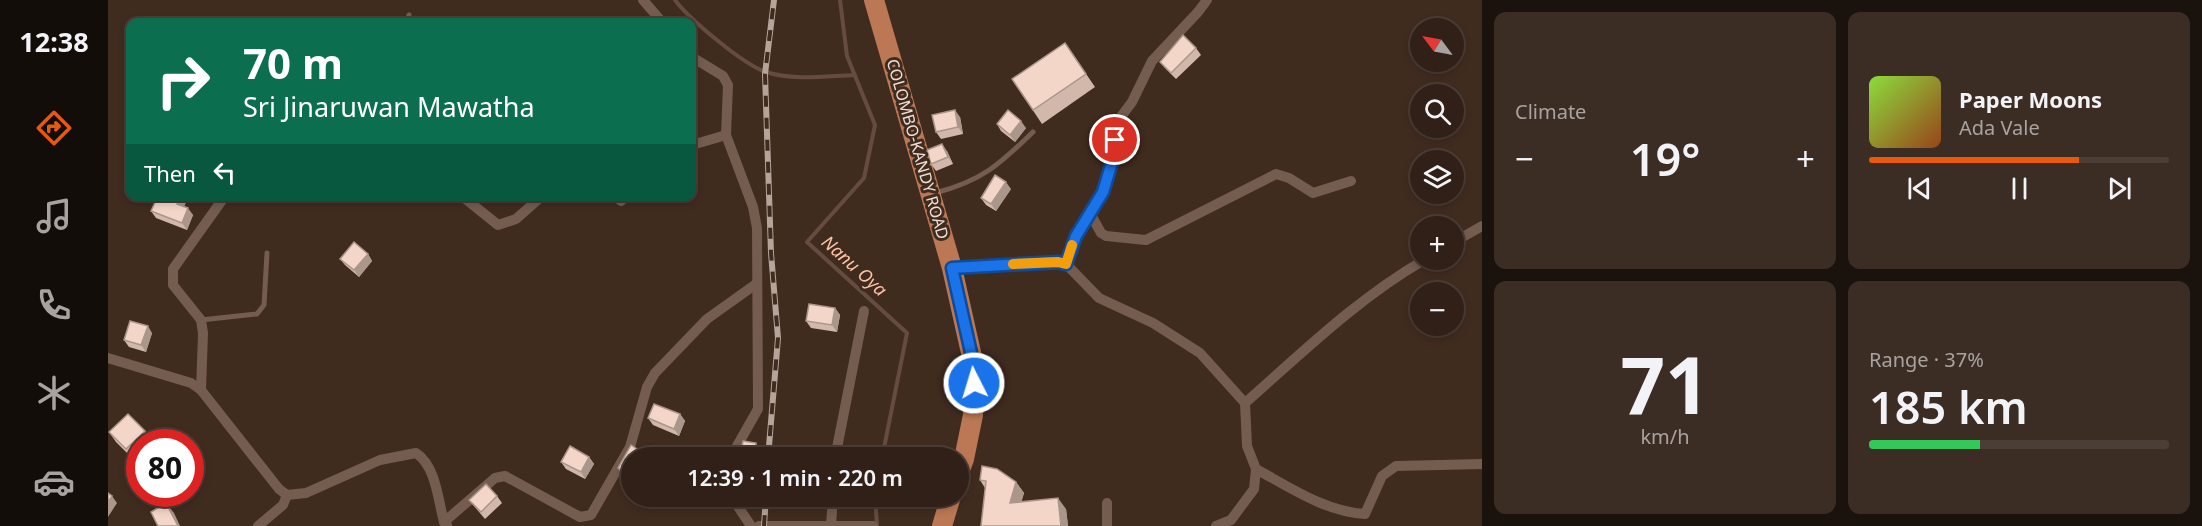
<!DOCTYPE html>
<meta charset="utf-8">
<style>
body{margin:0;font-family:"Noto Sans",sans-serif;background:#3c2d24;color:#f1f3f6;height:100vh;display:flex;flex-direction:column;font-size:22px;white-space:nowrap}
*{box-sizing:border-box;margin:0}
p{font-size:20px;color:#a8a3a1}
.icon{flex:none;width:33px;height:33px;fill:none;stroke:currentColor;stroke-width:2;stroke-linecap:round;stroke-linejoin:round}
.map{position:relative;flex:1;overflow:hidden}
.side{display:flex;flex-direction:column;gap:12px;padding:12px;background:#1a120d;width:720px}
.side>*{flex:none}
.banner{position:absolute;left:18px;top:18px;width:570px;height:183px;border-radius:12px;box-shadow:0 3px 9px #0003,0 0 0 2px #4b3e36;background:#0b6e4f;color:#fff;overflow:hidden}
.needle{width:39px;rotate:302deg}
.controls{position:absolute;left:1302px;top:18px;display:grid;gap:12px}
.controls a{display:grid;place-items:center;width:54px;height:54px;border-radius:50%;background:#302017;box-shadow:0 3px 9px #0003,0 0 0 2px #4b3e36;font-size:30px}
.speed{position:absolute;left:18px;top:429px;display:flex;gap:12px;font-size:30px;font-weight:700;text-align:center}
.speed>*{display:grid;place-content:center;width:78px;height:78px;border-radius:50%;background:#302017;box-shadow:0 3px 9px #0003,0 0 0 2px #4b3e36;line-height:1}
.speed .limit{border:9px solid #d22;background:#fff;color:#111}
.pin{position:absolute;display:grid;place-items:center;width:51px;height:51px;color:#fff;margin:-26px;border:3px solid #fff;border-radius:50%;box-shadow:0 2px 6px #0007}
.me{position:absolute;width:66px;margin:-33px;rotate:355deg;stroke-linejoin:round;filter:drop-shadow(0 0 4px #0008)}
.turn{display:flex;align-items:center;gap:21px;height:126px;padding:0 18px;font-size:27px}
.turn .icon{width:78px;height:78px;stroke-width:2.5}
.turn b{display:block;font-size:42px;line-height:51px}
.then{display:flex;align-items:center;height:57px;padding:0 18px;background:#0003;gap:12px;font-size:22px}
.big{font-size:45px;font-weight:600;line-height:1.1}
.side .tile{flex:1;display:flex;flex-direction:column;justify-content:center;gap:9px;min-width:0;padding:0 21px;border-radius:12px;background:#3c2d24}
.side .dial{align-items:center;gap:0}
.dial b{font-size:78px;line-height:1}
.song{display:flex;align-items:center;gap:18px}
.cover{width:72px;height:72px;border-radius:9px;background:linear-gradient(135deg,hsl(90 70% 55%),hsl(20 70% 35%))}
.played{height:6px;border-radius:3px;background:linear-gradient(90deg,#ea580c 70%,#4b3e36 70%)}
.keys{display:flex;justify-content:space-around;direction:ltr}
.heat{display:flex;justify-content:space-between;align-items:center;font-size:33px;direction:ltr}
.charge{height:9px;border-radius:4px;background:linear-gradient(90deg,#34c759 37%,#4b3e36 0)}
.side .tiles{flex:1;display:grid;gap:12px;grid-template-columns:repeat(2,1fr)}
.trip{position:absolute;left:513px;top:447px;width:348px;height:60px;border-radius:30px;background:#302017;box-shadow:0 3px 9px #0003,0 0 0 2px #4b3e36;font-weight:600;line-height:60px;text-align:center}
main{display:flex;flex:1;min-height:0}
.dock{display:flex;flex-direction:column;width:108px;justify-content:space-around;align-items:center;background:#130d09;color:#a8a3a1}
.dock .icon{width:42px;height:42px}
.dock .on{color:#ea580c}
.dock b{font-size:27px;color:#f1f3f6}
.map>svg:first-child{display:block}
.lines{fill:none;stroke-linecap:round;stroke-linejoin:round}
.stream{stroke:#664c40;stroke-width:4}
.lane{stroke:#745c4f;stroke-width:5}
.street{stroke:#745c4f;stroke-width:10}
.highway{stroke:#bc7854;stroke-width:20}
.rail-casing{stroke:#b4a49a;stroke-width:6}
.rail{stroke:#402b1f;stroke-width:4;stroke-dasharray:11;stroke-linecap:butt}
.wall{fill:#d1b8ab}
.shaded-wall{fill:#aa968b}
.building{fill:#f3d6c7;stroke:#aa968b;stroke-width:1.5}
.route-casing{stroke:#114b97;stroke-width:15}
.route{stroke:#1a73e8;stroke-width:10}
.slow{stroke:#f59e0b;stroke-width:10}
.labels{text-anchor:middle;stroke-width:6;stroke-linejoin:round;paint-order:stroke}
.street-label{font-size:16px;fill:#eddfd7;stroke:#402b1f}
.water-label{font-size:18px;font-style:italic;fill:#fcc3a5;stroke:#402b1f}
</style>
<main>
<nav class="dock">
<b>12:38</b>
<svg class="icon on" aria-label="directions" viewBox="0 0 24 24"><path d="M12 3l9 9-9 9-9-9zM9 14v-3h6M13 9l2 2-2 2"/></svg>
<svg class="icon" aria-label="music" viewBox="0 0 24 24"><path d="M9 18V5l10-2v13"/><circle cx="6" cy="18" r="3"/><circle cx="16" cy="16" r="3"/></svg>
<svg class="icon" aria-label="phone" viewBox="0 0 24 24"><path d="M5 4h4l2 5-3 2q2 4 5 5l2-3 5 2v4C11 20 4 13 5 4z"/></svg>
<svg class="icon" aria-label="climate" viewBox="0 0 24 24"><path d="M12 3v18M4 7l16 10M4 17L20 7"/></svg>
<svg class="icon" aria-label="car" viewBox="0 0 24 24"><path d="M5 17H2v-5l4-1 3-4h7l3 4 3 1v5h-3M9 17h6M6 11h13"/><circle cx="7" cy="17" r="2"/><circle cx="17" cy="17" r="2"/></svg>
</nav>
<div class="map">
<svg width="1374" height="526" viewBox="0 0 1374 526">
<rect width="100%" height="100%" fill="#402b1f"/>
<g class="lines">
<!-- stream -->
<g class="stream">
<path d="M567,0c14,19 69,65 91,72 28,9 60,4 89,3"/>
<path d="M732,0l7,56 28,69 -11,53 -57,64 100,91 -25,125"/>
<path d="M767,496l2,29"/>
</g>
<!-- lane -->
<g class="lane">
<path d="M299,22l2,-7"/>
<path d="M827,193c47,-12 65,-29 98,-61"/>
<path d="M93,320l56,-6 7,-9 3,-52"/>
</g>
<!-- street -->
<g class="street">
<path d="M535,0l19,22"/>
<path d="M584,57l31,19 5,9 -2,50 27,72 4,21 1,181 -25,44v5"/>
<path d="M584,145l34,-10"/>
<path d="M354,196l36,29 18,-6 26,-23"/>
<path d="M507,196l6,5 5,-5"/>
<path d="M982,213l11,20 5,3 40,4 130,-66 13,4 24,15 38,-12"/>
<path d="M1346,242l28,-16"/>
<path d="M958,264l10,-28 27,-44 10,-33 4,-37 15,-20 20,-41 46,-49 9,-12"/>
<path d="M844,268l106,-6 8,2 33,34 54,25 47,30 45,50 2,43 9,23c33,18 70,43 109,45l17,-38 14,-10 86,-2"/>
<path d="M0,358l83,25 10,7 78,99 8,6 19,-2 74,-33 36,-7c20,13 22,47 28,69l3,3"/>
<path d="M93,390l2,-57 -2,-13 -28,-35v-16l52,-73"/>
<path d="M1137,403c58,-51 112,-104 179,-143"/>
<path d="M727,458l29,-147"/>
<path d="M623,496l20,30"/>
<path d="M999,503v23"/>
<path d="M336,522l51,-44 10,-2 75,41 11,-2 39,-68 17,-60 8,-14 52,-54 49,-35"/>
<path d="M723,525l2,-29"/>
<path d="M150,526l25,-21 4,-10"/>
<path d="M651,526h114"/>
<path d="M1108,526l15,-6 23,-31 2,-20"/>
</g>
<!-- highway -->
<g class="highway">
<path d="M766,0l78,268 22,98 -1,49 -9,44 -6,16"/>
<path d="M834,526l9,-30"/>
</g>
<!-- rail casing -->
<g class="rail-casing">
<g id="rail">
<path d="M660,458l10,-120 -7,-85 -6,-179 9,-74"/>
<path d="M656,526l2,-30"/>
</g>
</g>
<!-- rail -->
<use href="#rail" class="rail"/>
</g>
<!-- wall -->
<g class="wall">
<path d="M957,43l30,44 -53,37 -30,-45z"/>
<path d="M1088,48l5,7 -25,24 -11,-11 -5,-6z"/>
<path d="M852,117l3,17 -22,5 -5,-7z"/>
<path d="M889,124l29,4 -11,14 -14,-11z"/>
<path d="M839,151l6,13 -17,7 -5,-7z"/>
<path d="M903,189l-15,22 -10,-6 -5,-7z"/>
<path d="M80,198l-4,8 9,9 -6,15 -31,-12 -5,-7z"/>
<path d="M260,254l4,7 -13,16 -14,-12 -5,-6z"/>
<path d="M727,308l5,7 -3,17 -26,-4 -5,-7z"/>
<path d="M44,333l-6,19 -17,-5 -5,-7z"/>
<path d="M572,414l5,7 -6,15 -26,-11 -5,-7z"/>
<path d="M37,431l7,11h-12v11l-7,6 -17,-17 -7,-10z"/>
<path d="M523,445l6,4 5,7 -1,2h-9v17l-3,4 -7,-4 -4,-7z"/>
<path d="M481,457l5,7 -9,15 -19,-10 -5,-7z"/>
<path d="M872,480l36,2 8,11 -3,9 45,7 2,17 -83,-38z"/>
<path d="M389,496l5,7 -17,16 -11,-13 -5,-6z"/>
</g>
<!-- shaded-wall -->
<g class="shaded-wall">
<path d="M847,110l5,7 3,17 -5,-7z"/>
<path d="M913,121l5,7 -11,14 -5,-7z"/>
<path d="M834,144l5,7 6,13 -5,-7z"/>
<path d="M898,182l5,7 -15,22 -5,-7z"/>
<path d="M73,196h6l1,2 -6,13 -5,-7z"/>
<path d="M80,208l5,7 -6,15 -5,-7z"/>
<path d="M260,254l4,7 -13,16 -5,-7z"/>
<path d="M727,308l5,7 -3,17 -5,-7z"/>
<path d="M40,326l4,7 -6,19 -5,-7z"/>
<path d="M572,414l5,7 -6,15 -5,-7z"/>
<path d="M648,443l4,7 -1,8h-6z"/>
<path d="M529,449l5,7 -1,2h-9z"/>
<path d="M481,457l5,7 -9,15 -4,-7z"/>
<path d="M524,459v16l-3,4 -5,-7z"/>
<path d="M908,482l8,11 -6,21 -8,-11z"/>
<path d="M4,496l5,7 -9,14v-15z"/>
<path d="M950,498l8,11 2,17h-7z"/>
<path d="M58,503l8,10 6,13h-2z"/>
</g>
<!-- building -->
<g class="building">
<path d="M300,17l25,5h-26z"/>
<path d="M1075,35l13,13 -25,25 -11,-11z"/>
<path d="M957,43l21,31 -53,36 -21,-31z"/>
<path d="M847,110l3,17 -22,5 -4,-17z"/>
<path d="M900,110l13,11 -11,14 -13,-11z"/>
<path d="M834,144l6,13 -17,7 -4,-14z"/>
<path d="M887,175l11,7 -15,22 -10,-6z"/>
<path d="M50,196h23l-4,8 11,4 -6,15 -31,-12z"/>
<path d="M246,242l14,12 -14,16 -14,-11z"/>
<path d="M701,304l26,4 -3,17 -26,-4z"/>
<path d="M22,321l18,5 -7,19 -17,-5z"/>
<path d="M546,404l26,10 -6,15 -26,-11z"/>
<path d="M20,414l17,17 -19,18 -17,-17z"/>
<path d="M635,441l13,2 -3,15h-13z"/>
<path d="M523,445l6,4 -13,23 -6,-4z"/>
<path d="M462,446l19,11 -8,15 -20,-10z"/>
<path d="M874,466l15,3 19,13 -6,21 48,-5 3,28h-80l5,-45 -6,-1z"/>
<path d="M378,484l11,12 -16,16 -12,-12z"/>
<path d="M0,493l4,3 -4,6z"/>
<path d="M58,503l12,23h-20l-7,-14z"/>
</g>
<g class="lines">
<!-- route casing -->
<g class="route-casing">
<path id="route" d="M866,383v-17l-22,-98 106,-6 8,2 10,-28 27,-44 10,-33 2,-19"/>
</g>
<!-- route -->
<use href="#route" class="route"/>
<!-- slow -->
<path class="slow" d="M905,264l45,-2 8,2 6,-19"/>
</g>
<g class="labels">
<!-- street labels -->
<g class="street-label">
<text transform="translate(810 149) rotate(74)" y="6">COLOMBO-KANDY ROAD</text>
</g>
<!-- water labels -->
<g class="water-label">
<text transform="translate(746 266) rotate(42)" y="6">Nanu Oya</text>
</g>
</g>
</svg>
<div class="controls">
<a><svg class="needle" viewBox="-14 -14 28 28"><path d="M0-13l5 13h-10z" fill="#e53935"/><path d="M0 13l5-13h-10z" fill="#a8a3a1"/></svg></a>
<a><svg class="icon" aria-label="search" viewBox="0 0 24 24"><circle cx="10" cy="10" r="6"/><path d="M15 15l6 6"/></svg></a>
<a><svg class="icon" aria-label="layers" viewBox="0 0 24 24"><path d="M12 4l9 5-9 5-9-5zM3 14l9 5 9-5"/></svg></a>
<a>+</a>
<a>−</a>
</div>
<div class="speed"><div class="limit">80</div></div>
<div class="pin" style="left:1007px;top:140px;background:#d93025"><svg class="icon" aria-label="arrive" viewBox="0 0 24 24"><path d="M6 21V4h12l-3 4 3 4H6"/></svg></div>
<svg class="me" style="left:866px;top:383px" viewBox="-20 -20 40 40"><circle r="17" fill="#1a73e8" stroke="#fff" stroke-width="3"/><path d="M0-11L8 9 0 5-8 9z" fill="#fff"/></svg>
<div class="trip">12:39 · 1 min · 220 m</div>
<div class="banner">
<div class="turn"><svg class="icon" aria-label="right" viewBox="0 0 24 24"><path d="M7 20v-9h11M14 6l5 5-5 5"/></svg><div><b>70 m</b>Sri Jinaruwan Mawatha</div></div>
<div class="then">Then<svg class="icon" aria-label="left" viewBox="0 0 24 24"><path d="M17 20v-9H6M10 6l-5 5 5 5"/></svg></div>
</div>
</div>
<section class="side">
<div class="tiles">
<div class="tile"><p>Climate</p>
<div class="heat"><a>−</a><b class="big">19°</b><a>+</a></div>
</div>
<div class="tile">
<div class="song"><i class="cover"></i><div><b>Paper Moons</b><p>Ada Vale</p></div></div>
<div class="played"></div>
<div class="keys"><svg class="icon" aria-label="previous" viewBox="0 0 24 24"><path d="M18 5L8 12l10 7zM5 5v14"/></svg><svg class="icon" aria-label="pause" viewBox="0 0 24 24"><path d="M8 5v14M16 5v14"/></svg><svg class="icon" aria-label="next" viewBox="0 0 24 24"><path d="M6 5l10 7-10 7zM19 5v14"/></svg></div>
</div>
<div class="tile dial"><b>71</b><p>km/h</p></div>
<div class="tile"><p>Range · 37%</p><b class="big">185 km</b><div class="charge"></div></div>
</div>
</section>
</main>
